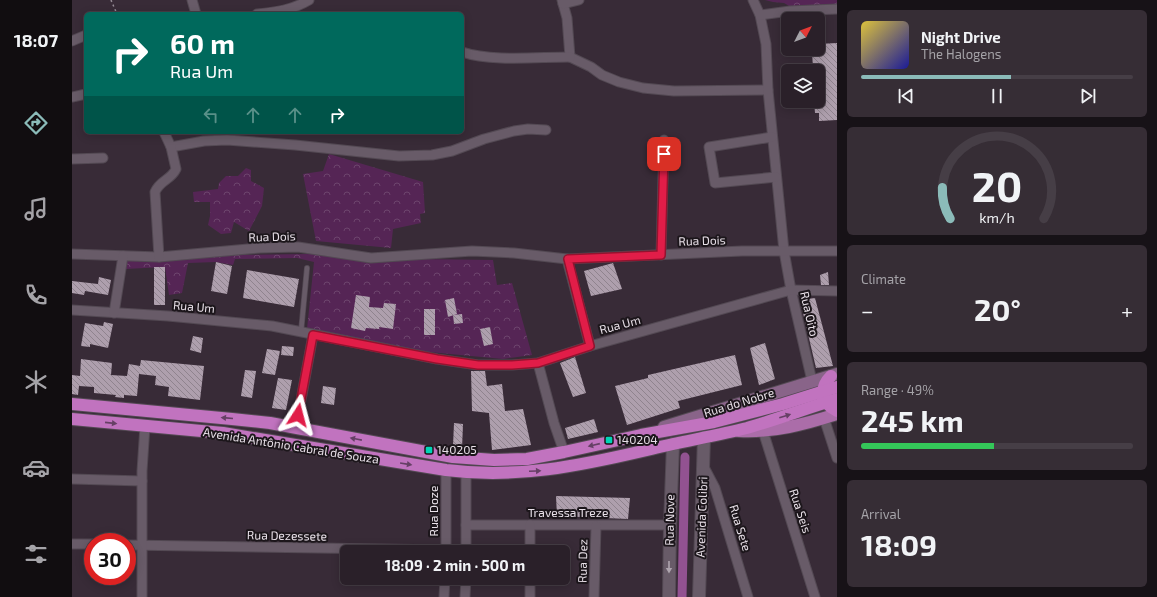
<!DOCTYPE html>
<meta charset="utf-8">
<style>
body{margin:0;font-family:"Exo 2",sans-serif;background:#362d35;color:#f1f3f6;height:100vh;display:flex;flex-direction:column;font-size:15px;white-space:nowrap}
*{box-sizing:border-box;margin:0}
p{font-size:13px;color:#a5a3a8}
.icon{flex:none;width:22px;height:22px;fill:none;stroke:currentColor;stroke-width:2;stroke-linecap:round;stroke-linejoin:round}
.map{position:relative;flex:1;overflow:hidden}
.sheet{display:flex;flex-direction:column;gap:10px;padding:10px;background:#171217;width:320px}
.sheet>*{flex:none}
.top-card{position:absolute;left:12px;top:12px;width:380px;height:122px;border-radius:6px;box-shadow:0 2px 10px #0003,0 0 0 1px #463e46;background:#00695c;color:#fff;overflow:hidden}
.needle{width:26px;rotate:48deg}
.tools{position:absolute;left:709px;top:12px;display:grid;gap:8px}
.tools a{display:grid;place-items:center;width:44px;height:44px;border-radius:6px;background:#2a2029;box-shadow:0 2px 10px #0003,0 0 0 1px #463e46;font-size:20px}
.speed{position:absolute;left:12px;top:533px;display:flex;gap:8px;font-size:20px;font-weight:700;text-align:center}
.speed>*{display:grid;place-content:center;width:52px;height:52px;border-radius:50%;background:#2a2029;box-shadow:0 2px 10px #0003,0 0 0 1px #463e46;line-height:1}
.speed .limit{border:6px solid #d22;background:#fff;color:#111}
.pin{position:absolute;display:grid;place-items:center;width:34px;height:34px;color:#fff;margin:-17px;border-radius:8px;box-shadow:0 2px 6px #0006}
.me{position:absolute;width:44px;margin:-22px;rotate:9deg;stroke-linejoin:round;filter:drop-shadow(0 0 3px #0008)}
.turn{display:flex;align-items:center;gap:14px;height:84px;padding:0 20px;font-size:18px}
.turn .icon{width:52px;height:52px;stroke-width:2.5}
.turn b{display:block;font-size:28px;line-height:34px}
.lanes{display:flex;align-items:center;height:38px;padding:0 20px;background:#0003;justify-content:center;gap:20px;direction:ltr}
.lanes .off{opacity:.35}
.big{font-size:30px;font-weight:700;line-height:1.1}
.sheet .widget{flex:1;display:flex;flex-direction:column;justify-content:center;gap:6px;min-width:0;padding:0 14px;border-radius:6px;background:#362d35}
.sheet .dial{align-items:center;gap:0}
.dial svg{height:104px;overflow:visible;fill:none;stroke:#463e46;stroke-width:7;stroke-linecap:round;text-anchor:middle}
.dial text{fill:#f1f3f6;stroke:none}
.song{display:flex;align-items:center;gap:12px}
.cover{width:48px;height:48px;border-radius:6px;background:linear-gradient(135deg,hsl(50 70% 55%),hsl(240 70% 35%))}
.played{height:4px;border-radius:2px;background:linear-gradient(90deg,#8bbbb9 55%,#463e46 55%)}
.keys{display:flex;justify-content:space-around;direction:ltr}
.heat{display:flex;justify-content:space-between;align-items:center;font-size:22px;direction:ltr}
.charge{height:6px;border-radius:3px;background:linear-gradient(90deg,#34c759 49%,#463e46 0)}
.trip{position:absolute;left:268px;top:545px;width:230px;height:40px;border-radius:6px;background:#2a2029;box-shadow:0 2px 10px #0003,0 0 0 1px #463e46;font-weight:700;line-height:40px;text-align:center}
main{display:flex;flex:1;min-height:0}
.tabs{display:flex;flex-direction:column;width:72px;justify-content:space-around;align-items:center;background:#110d10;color:#a5a3a8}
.tabs .icon{width:28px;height:28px}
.tabs .current{color:#8bbbb9}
.tabs b{font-size:18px;color:#f1f3f6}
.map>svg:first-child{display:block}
.forest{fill:url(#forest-crowns)}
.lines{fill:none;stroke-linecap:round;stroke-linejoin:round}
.canal{stroke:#925291;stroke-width:9}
.building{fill:url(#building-back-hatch)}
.service-casing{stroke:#534953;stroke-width:6}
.minor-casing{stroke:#534953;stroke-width:11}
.tertiary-casing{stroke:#534953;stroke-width:14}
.secondary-casing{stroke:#534953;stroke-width:14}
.primary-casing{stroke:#534953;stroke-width:14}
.trunk-casing{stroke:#534953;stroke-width:14}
.path{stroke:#978d97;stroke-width:1.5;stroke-dasharray:2 3;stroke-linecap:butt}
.service{stroke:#685b68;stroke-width:4.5}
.minor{stroke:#685b68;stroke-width:9}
.tertiary{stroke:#685b68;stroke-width:12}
.secondary{stroke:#896489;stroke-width:12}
.primary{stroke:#ab6da9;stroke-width:12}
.trunk{stroke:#c173bf;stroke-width:12}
.oneway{fill:#664065}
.oneway2{fill:#aea4ae}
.route-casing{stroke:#92132f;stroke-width:10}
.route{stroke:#e11d48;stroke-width:7}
.poi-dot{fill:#00d5b7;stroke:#1c161b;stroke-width:1.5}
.labels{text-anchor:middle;stroke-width:4;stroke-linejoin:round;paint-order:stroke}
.street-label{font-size:12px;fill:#e8e0e8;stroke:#1c161b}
.poi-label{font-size:12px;fill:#e8e0e8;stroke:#1c161b;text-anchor:start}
</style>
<main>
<nav class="tabs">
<b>18:07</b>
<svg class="icon current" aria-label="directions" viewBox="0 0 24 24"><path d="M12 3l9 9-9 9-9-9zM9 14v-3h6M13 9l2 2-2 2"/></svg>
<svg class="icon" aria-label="music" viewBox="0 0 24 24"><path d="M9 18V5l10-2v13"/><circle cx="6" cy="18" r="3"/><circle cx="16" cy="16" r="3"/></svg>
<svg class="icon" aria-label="phone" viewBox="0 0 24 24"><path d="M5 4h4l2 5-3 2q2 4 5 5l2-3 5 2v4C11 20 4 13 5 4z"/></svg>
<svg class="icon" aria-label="climate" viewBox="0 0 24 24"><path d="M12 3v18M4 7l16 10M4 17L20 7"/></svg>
<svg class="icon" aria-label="car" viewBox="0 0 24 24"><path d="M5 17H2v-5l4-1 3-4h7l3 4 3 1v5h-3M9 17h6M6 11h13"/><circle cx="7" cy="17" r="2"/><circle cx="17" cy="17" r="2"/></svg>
<svg class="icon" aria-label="filters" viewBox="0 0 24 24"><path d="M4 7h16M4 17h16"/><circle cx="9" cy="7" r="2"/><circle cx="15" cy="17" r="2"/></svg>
</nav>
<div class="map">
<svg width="765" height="597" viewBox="0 0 765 597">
<defs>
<pattern id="forest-crowns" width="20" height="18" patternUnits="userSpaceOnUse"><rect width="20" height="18" fill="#552555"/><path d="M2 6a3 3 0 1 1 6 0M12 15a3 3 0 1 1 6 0" fill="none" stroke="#6d446d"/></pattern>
<pattern id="building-back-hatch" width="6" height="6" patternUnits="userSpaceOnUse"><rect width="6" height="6" fill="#ae9fad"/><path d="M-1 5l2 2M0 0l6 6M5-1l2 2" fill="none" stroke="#8f838e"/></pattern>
</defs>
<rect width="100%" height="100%" fill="#382b37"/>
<!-- forest -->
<g class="forest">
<path d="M693,0h72v6l-46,1 -7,-4 -11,-1z"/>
<path d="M257,154l94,28 2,31 -5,1 1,9 -28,6 -2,19 -75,-7 -13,-67 20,-3z"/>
<path d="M174,168l5,2v11l13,7 -2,18 -13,25 -15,-9 -3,11 -10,1 -13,-9 2,-9v-14h-16l-1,-10 25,-3 1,-6 7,-7h12z"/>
<path d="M240,254l59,9 40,-4 82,1 4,25 15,-2 20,72 -29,4 -74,-7 -122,-23 7,-67 -17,-4 -62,1 -2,6 -17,-3 -28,1 -6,30 -13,2 -4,-28 -40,2 -4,-9h31l83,-5z"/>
</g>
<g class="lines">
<!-- canal -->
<path class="canal" d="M610,597l3,-140"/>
</g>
<!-- building -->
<g class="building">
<path d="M765,43v77l-18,1v-8h-4l-1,-12h4v-30h-5l-1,-22h6v-5z"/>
<path d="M144,262l16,4 -5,28 -16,-3z"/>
<path d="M541,263l9,26 -31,7 -7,-25z"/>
<rect x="82" y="267" width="11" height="38"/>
<path d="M175,270l52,9 -5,28 -51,-9z"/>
<path d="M756,272l1,13h-8l-1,-10z"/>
<path d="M27,277l12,3 -3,15 -23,-4 -1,4 -12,-2v-12l26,3z"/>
<path d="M284,295l14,2 -1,10 14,1 1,-5 12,1 -3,25 -14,-2v2l-13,-1 -1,3 -14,-3z"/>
<path d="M382,298l3,16 -9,3 -3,-17z"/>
<path d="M743,298l18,68 -17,2 -16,-68z"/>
<rect x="352" y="309" width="11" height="26"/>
<path d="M390,314l1,9 -9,1 -1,-9z"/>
<path d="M32,322l9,2 -5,24 -18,-4v3l-9,-1 4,-23 18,3z"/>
<path d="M418,327l3,17 -9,2 -4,-17z"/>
<path d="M121,336l10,2 -2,15 -11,-3z"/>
<path d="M693,343l10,36 -16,6 -9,-37z"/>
<path d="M210,346l12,1 -1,9 -12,-1z"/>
<path d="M195,349l13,2 -5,24 -13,-2z"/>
<path d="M663,355l7,30 -64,16 2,7 -53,17 -12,-39 33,-8v-3z"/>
<path d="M503,357l11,36 -13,4 -13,-34z"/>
<path d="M9,359l31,4 -1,12 16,1 2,-12 11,2 1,-6 63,6 -4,34 -32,-4 1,-9 -14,-2 1,-9 -17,-2 -2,22 -13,-1v3l-9,-1 1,-2 -22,-2v-6l-15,-1 -1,9 -6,-1v-19l8,1z"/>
<path d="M173,370l11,1 -4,27 -11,-2z"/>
<path d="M399,371h14l2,15 15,-2 3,27 18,-2 8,36 -39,5 -3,-37 -17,-2z"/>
<path d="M206,378l14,2 -6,30 -14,-2z"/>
<path d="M251,386l13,2 -2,17 -13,-2z"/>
<path d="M522,419l4,13 -30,7 -3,-11z"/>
<path d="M382,423l9,1 -1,25 -9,-3z"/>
<path d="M484,496l74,2 -2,21 -71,-3z"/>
</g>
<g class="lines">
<!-- service casing -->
<g class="service-casing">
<path id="service" d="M229,332l6,-64"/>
</g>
<!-- minor casing -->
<g class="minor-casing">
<g id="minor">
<path d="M120,0l4,14"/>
<path d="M490,0l5,18 3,39 21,10 11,8 17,7 24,6 31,3 94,-1"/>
<path d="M681,0l7,15 6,29 2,46 16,161 7,39 21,91"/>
<path d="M491,4l16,-4"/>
<path d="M185,14c20,-2 35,-4 52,-14"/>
<path d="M688,15l30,-4 47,-2"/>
<path d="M0,41l14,-6"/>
<path d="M390,52c30,10 75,5 108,5"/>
<path d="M0,97l14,-3"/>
<path d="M700,137l-63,10 6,36 61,-6"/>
<path d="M99,147l33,-6 23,-1 68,5 104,11 33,-1 20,-4 32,-12 30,-8 14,-2 18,1"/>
<path d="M0,159l31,-1"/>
<path d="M0,254l87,3 101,-9 38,-1 73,11 101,-7 42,2 53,6 23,87"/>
<path d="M589,255l3,-115"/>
<path d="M87,257l-4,-65c5,-12 16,-12 21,-23l-5,-22 -7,-15"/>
<path d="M495,259l175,-8h95"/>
<path d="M0,310l96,6 104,10 165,33 41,6h34l26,-2 52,-17 201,-56 46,1"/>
<path d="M42,313l9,-57"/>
<path d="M466,363l16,60 10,29"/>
<path d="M752,418l13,40"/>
<path d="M224,427l17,-92"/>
<path d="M691,431l52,166"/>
<path d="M632,467l11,21 33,109"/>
<path d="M0,479l70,2"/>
<path d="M394,525h204"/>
<path d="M0,544h21"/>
<path d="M55,545l319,5"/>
<path d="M374,552v-82"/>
<path d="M394,552v-79"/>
<path d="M458,552v-27"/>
<path d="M70,597v-126l3,-45"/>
<path d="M372,597l1,-19"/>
<path d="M393,597l1,-19"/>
<path d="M458,597v-19"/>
<path d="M522,597l2,-71"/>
</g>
</g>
<!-- tertiary casing -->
<g class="tertiary-casing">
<g id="tertiary">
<path d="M597,597l1,-72 3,-81"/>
<path d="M627,597l5,-160"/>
</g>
</g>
<!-- secondary casing -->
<g class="secondary-casing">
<path id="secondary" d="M592,427l173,-53"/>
</g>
<!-- primary casing -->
<g class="primary-casing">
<path id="primary" d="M667,431c33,2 67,-7 98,-17"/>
</g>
<!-- trunk casing -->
<g class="trunk-casing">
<g id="trunk">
<path d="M759,376c-12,12 -10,27 6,35"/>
<path d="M0,404l160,15 38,4 183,34 41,3 33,-1 37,-7 77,-17 73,-13 69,-18 54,-17"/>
<path d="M0,419l151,14 223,37c70,9 133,-4 201,-20 33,-8 67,-14 100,-22 31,-9 60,-20 90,-29"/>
</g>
</g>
<!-- path -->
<path class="path" d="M39,0l6,14"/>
<!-- service -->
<use href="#service" class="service"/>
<!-- minor -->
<use href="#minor" class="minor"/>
<!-- tertiary -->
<use href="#tertiary" class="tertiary"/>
<!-- secondary -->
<use href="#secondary" class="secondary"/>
<!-- primary -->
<use href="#primary" class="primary"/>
<!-- trunk -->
<use href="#trunk" class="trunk"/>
</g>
<!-- one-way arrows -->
<defs><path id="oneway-solid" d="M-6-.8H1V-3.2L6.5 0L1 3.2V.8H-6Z"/></defs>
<g class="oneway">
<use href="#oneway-solid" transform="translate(713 416) rotate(-18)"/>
<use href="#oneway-solid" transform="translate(155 418) rotate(-175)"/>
<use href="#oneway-solid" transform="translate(39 423) rotate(6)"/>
<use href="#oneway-solid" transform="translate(284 439) rotate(-169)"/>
<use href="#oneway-solid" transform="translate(522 445) rotate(167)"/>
<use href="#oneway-solid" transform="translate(334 464) rotate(9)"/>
<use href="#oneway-solid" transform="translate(463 471) rotate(-3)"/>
</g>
<use class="oneway2" href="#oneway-solid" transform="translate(597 567) rotate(90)"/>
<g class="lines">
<!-- route casing -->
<g class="route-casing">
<path id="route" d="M226,415l15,-80 124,24 41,6h34l26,-2 52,-17 -22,-87 93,-4 3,-101"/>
</g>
<!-- route -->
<use href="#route" class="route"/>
</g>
<!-- markers -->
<g class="poi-dot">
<rect x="533" y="436" width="8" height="8" rx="2"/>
<rect x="353" y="446" width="8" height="8" rx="2"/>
</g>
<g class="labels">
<!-- street labels -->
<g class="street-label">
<text transform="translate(200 237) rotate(-2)" y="4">Rua Dois</text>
<text transform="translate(630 241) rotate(-2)" y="4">Rua Dois</text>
<text transform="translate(122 307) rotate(5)" y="4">Rua Um</text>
<text transform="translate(737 314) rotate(77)" y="4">Rua Oito</text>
<text transform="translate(548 325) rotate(-15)" y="4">Rua Um</text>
<text transform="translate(667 403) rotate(-17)" y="4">Rua do Nobre</text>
<text transform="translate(219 446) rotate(9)" y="4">Avenida Antônio Cabral de Souza</text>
<text transform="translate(362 511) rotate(-90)" y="4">Rua Doze</text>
<text transform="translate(728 511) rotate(72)" y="4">Rua Seis</text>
<text x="496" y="517">Travessa Treze</text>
<text transform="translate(630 517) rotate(-88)" y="4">Avenida Colibri</text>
<text transform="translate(598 520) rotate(-89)" y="4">Rua Nove</text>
<text transform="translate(668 528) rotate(73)" y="4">Rua Sete</text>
<text transform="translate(215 536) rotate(1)" y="4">Rua Dezessete</text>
<text transform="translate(511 561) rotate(-89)" y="4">Rua Dez</text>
</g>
<!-- poi labels -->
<g class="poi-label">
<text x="545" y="444">140204</text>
<text x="365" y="454">140205</text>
</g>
</g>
</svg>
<div class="tools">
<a><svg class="needle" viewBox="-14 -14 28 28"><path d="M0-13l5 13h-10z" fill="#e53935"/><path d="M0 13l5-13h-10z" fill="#a5a3a8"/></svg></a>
<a><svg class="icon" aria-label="layers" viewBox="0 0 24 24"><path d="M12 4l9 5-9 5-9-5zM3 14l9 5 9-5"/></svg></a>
</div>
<div class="speed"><div class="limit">30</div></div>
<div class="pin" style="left:592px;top:154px;background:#d93025"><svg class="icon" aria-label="arrive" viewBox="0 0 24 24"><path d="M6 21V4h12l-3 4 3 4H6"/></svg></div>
<svg class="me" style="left:226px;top:415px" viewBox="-20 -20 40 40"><path d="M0-17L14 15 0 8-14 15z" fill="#e11d48" stroke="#fff" stroke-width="4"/></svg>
<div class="trip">18:09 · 2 min · 500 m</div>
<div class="top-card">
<div class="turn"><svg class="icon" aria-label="right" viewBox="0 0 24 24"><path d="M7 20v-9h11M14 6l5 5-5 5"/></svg><div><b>60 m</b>Rua Um</div></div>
<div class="lanes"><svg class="icon off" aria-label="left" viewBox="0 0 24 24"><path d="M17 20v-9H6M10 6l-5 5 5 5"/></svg><svg class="icon off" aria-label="ahead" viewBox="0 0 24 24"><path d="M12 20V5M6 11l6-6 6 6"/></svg><svg class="icon off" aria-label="ahead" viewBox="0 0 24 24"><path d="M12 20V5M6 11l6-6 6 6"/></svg><svg class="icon" aria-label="right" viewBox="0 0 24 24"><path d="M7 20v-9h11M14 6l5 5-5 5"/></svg></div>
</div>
</div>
<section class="sheet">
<div class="widget">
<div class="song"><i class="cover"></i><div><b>Night Drive</b><p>The Halogens</p></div></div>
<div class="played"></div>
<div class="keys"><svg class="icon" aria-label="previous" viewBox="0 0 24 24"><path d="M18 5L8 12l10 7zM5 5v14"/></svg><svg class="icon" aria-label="pause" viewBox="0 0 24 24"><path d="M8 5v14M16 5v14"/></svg><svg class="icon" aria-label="next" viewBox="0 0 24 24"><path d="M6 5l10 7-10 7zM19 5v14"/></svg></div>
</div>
<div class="widget dial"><svg viewBox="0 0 100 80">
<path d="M14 69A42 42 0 1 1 86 69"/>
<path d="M14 69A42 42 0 0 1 8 45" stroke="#8bbbb9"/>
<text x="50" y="56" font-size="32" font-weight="700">20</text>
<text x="50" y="72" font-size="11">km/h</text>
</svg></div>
<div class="widget"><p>Climate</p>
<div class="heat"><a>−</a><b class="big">20°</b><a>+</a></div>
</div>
<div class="widget"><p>Range · 49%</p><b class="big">245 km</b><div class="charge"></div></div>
<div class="widget"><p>Arrival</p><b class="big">18:09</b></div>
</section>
</main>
